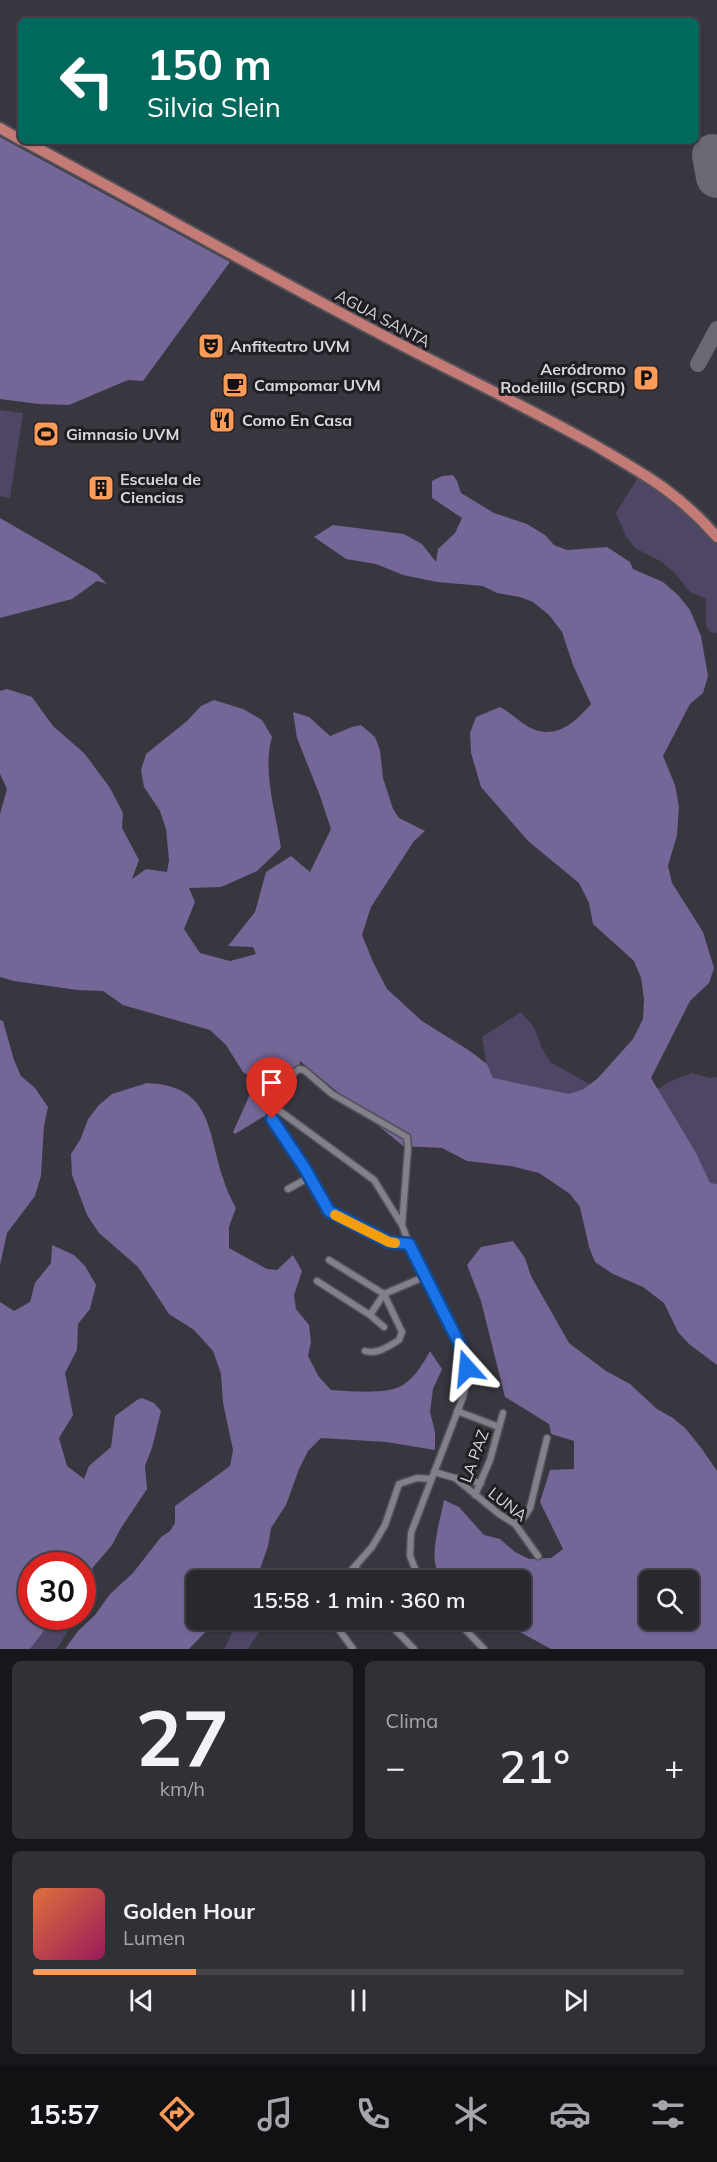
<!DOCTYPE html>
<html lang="es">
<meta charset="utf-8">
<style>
body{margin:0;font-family:Mulish,sans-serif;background:#323037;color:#f1f3f6;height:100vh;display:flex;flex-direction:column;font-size:22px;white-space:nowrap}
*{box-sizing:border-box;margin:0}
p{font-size:20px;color:#a5a6aa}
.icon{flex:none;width:33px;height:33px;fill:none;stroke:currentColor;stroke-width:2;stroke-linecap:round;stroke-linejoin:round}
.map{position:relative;height:1649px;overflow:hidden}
.side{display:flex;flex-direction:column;gap:12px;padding:12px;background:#17161a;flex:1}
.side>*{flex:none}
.top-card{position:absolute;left:18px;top:18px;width:681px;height:126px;border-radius:9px;box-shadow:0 2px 4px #0004,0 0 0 2px #46444b;background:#00695c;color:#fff;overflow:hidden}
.fabs{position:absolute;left:639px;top:1570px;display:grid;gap:12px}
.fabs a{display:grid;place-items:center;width:60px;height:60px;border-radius:9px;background:#2a282f;box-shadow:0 2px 4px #0004,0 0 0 2px #46444b;font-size:30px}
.speed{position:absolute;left:18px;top:1552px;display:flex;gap:12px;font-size:30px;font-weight:700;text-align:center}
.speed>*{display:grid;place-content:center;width:78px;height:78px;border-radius:50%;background:#2a282f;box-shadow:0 2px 4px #0004,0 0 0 2px #46444b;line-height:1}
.speed .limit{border:9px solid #d22;background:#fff;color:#111}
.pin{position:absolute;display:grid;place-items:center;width:51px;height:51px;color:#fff;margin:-62px -26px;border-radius:50% 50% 50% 0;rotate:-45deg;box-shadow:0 0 6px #0007}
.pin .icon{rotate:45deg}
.me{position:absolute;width:66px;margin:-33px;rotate:342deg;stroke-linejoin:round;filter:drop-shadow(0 0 4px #0008)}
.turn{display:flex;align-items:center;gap:21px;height:126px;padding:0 30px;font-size:27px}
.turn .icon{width:78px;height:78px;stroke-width:2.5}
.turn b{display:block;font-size:42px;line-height:51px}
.big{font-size:45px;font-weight:600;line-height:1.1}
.side .card{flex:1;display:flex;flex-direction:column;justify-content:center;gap:9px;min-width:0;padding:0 21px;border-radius:9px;background:#323037}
.side .dial{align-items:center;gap:0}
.dial b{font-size:78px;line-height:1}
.song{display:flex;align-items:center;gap:18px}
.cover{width:72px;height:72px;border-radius:9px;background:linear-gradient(135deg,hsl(20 70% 55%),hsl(330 70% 35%))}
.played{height:6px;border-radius:3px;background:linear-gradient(90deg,#fe9b59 25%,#46444b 25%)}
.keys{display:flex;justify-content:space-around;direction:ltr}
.heat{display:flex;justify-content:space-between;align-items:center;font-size:33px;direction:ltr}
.side .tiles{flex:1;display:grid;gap:12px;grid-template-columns:1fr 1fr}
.card:last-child{grid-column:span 2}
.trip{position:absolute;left:186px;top:1570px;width:345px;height:60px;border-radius:9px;background:#2a282f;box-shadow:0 2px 4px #0004,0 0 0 2px #46444b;font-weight:600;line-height:60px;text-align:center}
.menu{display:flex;height:96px;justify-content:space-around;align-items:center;background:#111013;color:#a5a6aa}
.menu .icon{width:42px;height:42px}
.menu .active{color:#fe9b59}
.menu b{font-size:27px;color:#f1f3f6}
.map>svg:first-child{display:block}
.green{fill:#4f4666}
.forest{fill:#746697;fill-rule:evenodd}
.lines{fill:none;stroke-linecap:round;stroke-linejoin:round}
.taxiway{stroke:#6a6870;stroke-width:16}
.runway{stroke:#6a6870;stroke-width:42}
.minor-casing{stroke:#545259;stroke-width:9}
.primary-casing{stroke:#545259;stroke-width:14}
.minor{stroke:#83808a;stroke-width:6}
.primary{stroke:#c47b76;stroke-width:10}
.route-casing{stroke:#114b97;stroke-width:15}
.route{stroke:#1a73e8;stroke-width:10}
.slow{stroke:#f59e0b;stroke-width:10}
.labels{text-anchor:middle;stroke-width:6;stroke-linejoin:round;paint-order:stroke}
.street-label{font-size:16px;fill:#d8d6dc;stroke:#1f1e22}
.poi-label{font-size:16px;font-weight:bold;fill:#d8d6dc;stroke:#1f1e22;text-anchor:start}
</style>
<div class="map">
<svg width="717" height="1649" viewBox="0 0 717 1649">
<rect width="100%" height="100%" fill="#38363f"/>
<!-- green -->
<g class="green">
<path d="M0,410l23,3 -13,85 -10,-2z"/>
<path d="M639,476l32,22 46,46v89l-7,-1 -4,-6v-27l-16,-7 -16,-20 -12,-10 -27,-14 -9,-12 -10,-23z"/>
<path d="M521,1012l13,15 8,21 8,14 70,39 32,-9 21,-12 19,-7 17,5 8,-1v157l-235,-153 4,-20 -4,-24z"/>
<path d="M90,1557c7,22 4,30 -7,49l-1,-40h-32z"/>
<path d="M32,1617h44l-19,32h-57z"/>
<path d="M237,1620l29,1 -18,28h-25l3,-3z"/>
</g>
<!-- forest -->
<g class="forest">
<path d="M0,137l230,125 -87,119 -15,-1 -59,25 -30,-1 -39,-5z"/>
<path d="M453,475l4,6 4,12 33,20 33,11 18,11 9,10 13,5 40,-3 23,15 3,7 30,13 15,13 12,15 11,26 7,40 -5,17 -13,11 -27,52 12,29 4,22 -2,28 -9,31 4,17 31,49 11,36 -5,15 -19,18 -39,77 45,75 14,30 7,1v181l-28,-21 -11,-12 -14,-29 -21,-16 -30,-13 -18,-12 -6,-15 -9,-40 -10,-13 -31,-21 -28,-7 -44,-5 -25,-13 -39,-2 -103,-85 -1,11 -33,43 -31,19 -2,-2 23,-51 -13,-9 -17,-27 -16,-15 -87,-25 -20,-14 -26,-1 -63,-9 -14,-4v-163l7,-25 -7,-15v-83l7,-2 25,8 21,29 32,28 25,34 13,25 -1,15 17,32 -7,19 14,-10 21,3 2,-12 -3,-31 -6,-18 -16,-24 -3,-17 5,-16 41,-33 14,-15 13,-6 29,9 19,11 10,17c-10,35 4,75 9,111l-24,23 -36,16 -32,1 6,14 -11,27 16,24 30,8 26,-7 -3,-7 -25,-1 27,-34 11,-40 25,-16 19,16 21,-43 -11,-33 -23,-58 -4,-26 16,5 21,19 22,-9 9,-2 14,12 5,13 3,28 10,31 6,9 26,13 -11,10 -43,66 -9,28 11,27 14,27 35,32 48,30 17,13 6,14 76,16 15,-5 14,-11 35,-39 10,-20 1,-20 -3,-21 -7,-17 -41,-37 -4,-21 -10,-20 -51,-42 -47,-54 -10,-34 -1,-20 6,-16 24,-10c9,5 16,11 24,17 28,19 49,1 67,-20l-18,-39 -11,-33 -13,-17 -16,-13 -13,-5 -23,-4 -14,-7 -46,-4 -34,-7 -27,-11 -30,-5 -32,-22 19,-12 71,9 18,10 14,18 2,-13 17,-16 7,-15 -30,-20v-17l10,-5z"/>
<path d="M0,518l97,56 10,10 -10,-3 -25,18 -72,19z"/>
<path d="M0,1020l3,1 11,39 7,16 14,12 13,19 -4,19 -3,50 -6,20 -28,37 -7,32z"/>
<path d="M147,1083c65,3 60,46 76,95 3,11 8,21 13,30l-7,19v21l38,21 10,1 16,-15 9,16 -8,24 2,14 13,16 2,17 -3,14 11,21 12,13c18,1 57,5 72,-5 12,-8 20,-21 27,-34l12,18 -9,20 -3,23 5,20v18l-49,-8 -65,-4 -13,13 -9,18 -13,36 -15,23 -3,18 -11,32 -3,3h-58v39h21l-28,29h-124l13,-18 17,-16 15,-21 23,-21 28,-36 9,-6 5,-8v-17l55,-40 3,-16 -10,-47 -2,-29 -8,-23 -19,-21 -25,-16 -31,-47 -39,-34 -12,-18 -15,-40 -1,-21 10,-16 7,-19 11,-14 13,-11z"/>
<path d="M513,1241l12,17 6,18 38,67 37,28 24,13 27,25 16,9 13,11 16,20 15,22v178h-166l-53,-29h22v-39h-76c-19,-15 -4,-59 0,-81l15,7 25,28 16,4 15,13 14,7 22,-1 12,-9 -23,-47 10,-32 24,-1v-28l-23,-7 -2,-10 -44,-27 -24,-96 -14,-36 14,-18zM650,1581h38v39h-38z"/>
<path d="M52,1245l22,10 11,11 11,19 -6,24 -12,15 -1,26 -12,23 8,42 -14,23 8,28 17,13 5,-13 22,-19 4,-31 22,-16 5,-2 12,5 7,8 -9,37 -7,18 2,23 -26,39 -9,17 -29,34 -1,-13h-50v51h22l-24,32h-30v-347l14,9 16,-9 5,-19 16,-20z"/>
</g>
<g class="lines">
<!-- taxiway -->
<path class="taxiway" d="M698,364l19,-35"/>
<!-- runway -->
<path class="runway" d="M713,155l4,22"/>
<!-- minor casing -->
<g class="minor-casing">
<g id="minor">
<path d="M277,1109l-4,5 -1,5 32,48 25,44 60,31 20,2"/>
<path d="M288,1189l22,-12"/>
<path d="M402,1225l6,-77 -1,-11 -75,-43 -28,-24 -5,-1 -5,4 -21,30 4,6 97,71 28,45 7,19 52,103c6,17 7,33 2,50l-52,136 -1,23 10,25"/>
<path d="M329,1260l55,34 18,38 -3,8c-10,6 -22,15 -34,11"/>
<path d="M317,1281l53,34 14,12"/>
<path d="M370,1315l14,-21 42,-18"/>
<path d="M457,1411l42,16"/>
<path d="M434,1472l21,6 44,36 16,10 23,32"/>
<path d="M455,1478l26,5"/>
<path d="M475,1495l15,-35 13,-47"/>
<path d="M515,1524l10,-8 5,-8 17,-70"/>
<path d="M355,1566l9,15"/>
<path d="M342,1581l30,-34 13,-22 14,-41 18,-6 14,1"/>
<path d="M332,1620l21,29"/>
<path d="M386,1620l28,29"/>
<path d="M456,1620l28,29"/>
</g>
</g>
<!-- primary casing -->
<g class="primary-casing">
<g id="primary">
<path d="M0,128l21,12"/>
<path d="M24,141c122,65 243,134 366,198 67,35 135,67 201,104 51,30 86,48 126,94"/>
</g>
</g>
<!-- minor -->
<use href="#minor" class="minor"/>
<!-- primary -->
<use href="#primary" class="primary"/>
</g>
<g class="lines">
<!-- route casing -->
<g class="route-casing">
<path id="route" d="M272,1119l32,48 25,44 60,31 20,2 52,103 6,21"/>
</g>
<!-- route -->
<use href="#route" class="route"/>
<!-- slow -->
<path class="slow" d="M335,1215l54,27 6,1"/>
</g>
<!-- icons -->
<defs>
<g id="theatre-square" transform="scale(1.35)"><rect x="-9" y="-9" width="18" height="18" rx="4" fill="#fe9b59" stroke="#1f1e22"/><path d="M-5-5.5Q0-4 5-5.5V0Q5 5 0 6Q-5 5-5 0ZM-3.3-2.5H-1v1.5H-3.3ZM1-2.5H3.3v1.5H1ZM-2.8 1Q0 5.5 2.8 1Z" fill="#111"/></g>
<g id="parking-square" transform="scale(1.35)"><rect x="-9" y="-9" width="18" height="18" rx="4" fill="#fe9b59" stroke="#1f1e22"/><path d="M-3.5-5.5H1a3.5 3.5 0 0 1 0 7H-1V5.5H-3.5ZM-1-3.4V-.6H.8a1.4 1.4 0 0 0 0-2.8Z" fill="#111"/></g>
<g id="cafe-square" transform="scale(1.35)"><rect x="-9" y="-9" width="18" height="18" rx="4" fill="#fe9b59" stroke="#1f1e22"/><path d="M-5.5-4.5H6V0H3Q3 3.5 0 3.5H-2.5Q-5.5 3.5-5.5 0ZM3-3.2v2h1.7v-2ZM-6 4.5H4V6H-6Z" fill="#111"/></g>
<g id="restaurant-square" transform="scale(1.35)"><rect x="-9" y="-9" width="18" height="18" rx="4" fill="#fe9b59" stroke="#1f1e22"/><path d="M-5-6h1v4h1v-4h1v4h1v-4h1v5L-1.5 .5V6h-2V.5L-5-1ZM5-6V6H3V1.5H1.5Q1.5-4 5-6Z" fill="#111"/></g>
<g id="stadium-square" transform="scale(1.35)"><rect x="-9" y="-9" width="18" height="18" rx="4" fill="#fe9b59" stroke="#1f1e22"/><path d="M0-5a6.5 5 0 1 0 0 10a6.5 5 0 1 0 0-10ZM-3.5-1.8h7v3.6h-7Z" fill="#111"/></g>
<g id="building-square" transform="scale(1.35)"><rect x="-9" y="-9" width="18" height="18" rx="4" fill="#fe9b59" stroke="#1f1e22"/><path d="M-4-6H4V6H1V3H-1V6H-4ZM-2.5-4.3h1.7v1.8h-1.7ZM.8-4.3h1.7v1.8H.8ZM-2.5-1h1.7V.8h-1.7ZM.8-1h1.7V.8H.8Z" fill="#111"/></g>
</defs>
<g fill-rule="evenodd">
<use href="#theatre-square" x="211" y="346"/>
<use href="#parking-square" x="646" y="378"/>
<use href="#cafe-square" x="235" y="385"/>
<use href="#restaurant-square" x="222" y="420"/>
<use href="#stadium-square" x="46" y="434"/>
<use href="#building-square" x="101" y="488"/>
</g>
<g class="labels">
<!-- street labels -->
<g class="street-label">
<text transform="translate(383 318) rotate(28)" y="6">AGUA SANTA</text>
<text transform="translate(474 1456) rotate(-70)" y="6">LA PAZ</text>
<text transform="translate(508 1504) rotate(38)" y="6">LUNA</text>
</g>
<!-- poi labels -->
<g class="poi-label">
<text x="230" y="352">Anfiteatro UVM</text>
<text x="626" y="375" text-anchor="end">Aeródromo<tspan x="626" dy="18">Rodelillo (SCRD)</tspan></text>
<text x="254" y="391">Campomar UVM</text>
<text x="242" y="426">Como En Casa</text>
<text x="66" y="440">Gimnasio UVM</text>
<text x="120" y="485">Escuela de<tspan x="120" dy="18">Ciencias</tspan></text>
</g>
</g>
</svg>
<div class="fabs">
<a><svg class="icon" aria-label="search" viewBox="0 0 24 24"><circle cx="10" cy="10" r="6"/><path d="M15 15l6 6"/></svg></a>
</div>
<div class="speed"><div class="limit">30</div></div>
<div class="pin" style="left:272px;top:1119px;background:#d93025"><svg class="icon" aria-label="arrive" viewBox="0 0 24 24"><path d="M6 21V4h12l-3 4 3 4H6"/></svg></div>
<svg class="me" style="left:467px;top:1368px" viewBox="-20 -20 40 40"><path d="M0-17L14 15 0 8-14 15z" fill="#1a73e8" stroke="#fff" stroke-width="4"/></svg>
<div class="trip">15:58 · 1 min · 360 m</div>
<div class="top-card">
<div class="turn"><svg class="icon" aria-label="left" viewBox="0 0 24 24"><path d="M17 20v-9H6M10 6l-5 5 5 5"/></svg><div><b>150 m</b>Silvia Slein</div></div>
</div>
</div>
<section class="side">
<div class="tiles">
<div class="card dial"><b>27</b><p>km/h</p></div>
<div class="card"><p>Clima</p>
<div class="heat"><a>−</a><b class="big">21°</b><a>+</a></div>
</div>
<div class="card">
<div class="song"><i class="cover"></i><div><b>Golden Hour</b><p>Lumen</p></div></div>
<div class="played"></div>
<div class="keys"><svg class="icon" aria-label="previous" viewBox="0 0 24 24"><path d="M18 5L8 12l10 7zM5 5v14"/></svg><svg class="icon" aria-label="pause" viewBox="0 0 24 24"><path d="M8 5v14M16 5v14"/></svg><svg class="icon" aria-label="next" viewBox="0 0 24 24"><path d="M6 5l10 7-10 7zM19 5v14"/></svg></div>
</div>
</div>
</section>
<nav class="menu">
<b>15:57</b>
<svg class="icon active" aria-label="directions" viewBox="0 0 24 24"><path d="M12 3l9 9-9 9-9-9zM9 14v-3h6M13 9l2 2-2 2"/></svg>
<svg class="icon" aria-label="music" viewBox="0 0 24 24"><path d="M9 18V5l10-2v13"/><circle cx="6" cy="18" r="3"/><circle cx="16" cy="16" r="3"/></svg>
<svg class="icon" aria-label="phone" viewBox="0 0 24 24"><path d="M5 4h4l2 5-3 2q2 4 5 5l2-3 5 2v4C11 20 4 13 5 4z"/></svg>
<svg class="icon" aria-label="climate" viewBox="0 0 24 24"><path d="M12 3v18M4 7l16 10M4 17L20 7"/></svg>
<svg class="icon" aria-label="car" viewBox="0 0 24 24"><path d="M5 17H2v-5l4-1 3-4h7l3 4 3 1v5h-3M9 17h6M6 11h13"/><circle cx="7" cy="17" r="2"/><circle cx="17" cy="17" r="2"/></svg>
<svg class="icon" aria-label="filters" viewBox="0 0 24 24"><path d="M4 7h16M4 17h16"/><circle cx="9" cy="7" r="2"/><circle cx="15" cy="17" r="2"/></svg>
</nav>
